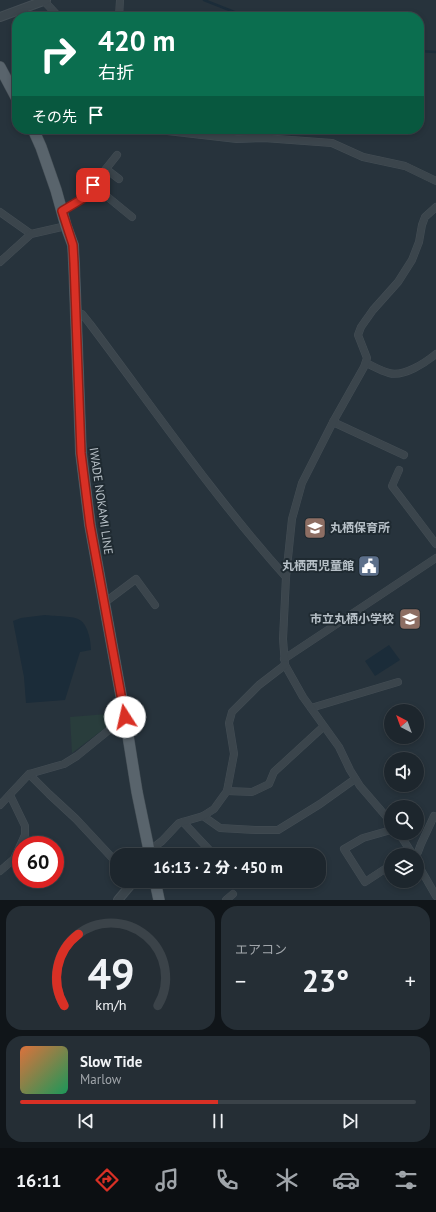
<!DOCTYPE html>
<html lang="ja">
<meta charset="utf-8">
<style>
body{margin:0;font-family:"PT Sans","Noto Sans JP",sans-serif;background:#252e35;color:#f1f3f6;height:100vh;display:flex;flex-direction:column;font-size:15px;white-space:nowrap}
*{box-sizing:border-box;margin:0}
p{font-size:13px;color:#a0a5aa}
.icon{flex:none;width:22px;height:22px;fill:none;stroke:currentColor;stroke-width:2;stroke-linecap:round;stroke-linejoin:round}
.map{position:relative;height:900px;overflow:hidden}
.panel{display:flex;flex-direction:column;gap:6px;padding:6px;background:#101519;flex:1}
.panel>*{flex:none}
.guide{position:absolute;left:12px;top:12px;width:412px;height:122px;border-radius:16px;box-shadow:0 2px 6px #0003,0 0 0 1px #3b4349;background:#0b6e4f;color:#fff;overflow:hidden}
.needle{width:26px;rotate:319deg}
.buttons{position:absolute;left:384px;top:704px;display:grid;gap:8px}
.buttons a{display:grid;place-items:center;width:40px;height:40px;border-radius:50%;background:#1d262d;box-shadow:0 2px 6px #0003,0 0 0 1px #3b4349;font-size:20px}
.speed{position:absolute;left:12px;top:836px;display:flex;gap:8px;font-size:20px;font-weight:700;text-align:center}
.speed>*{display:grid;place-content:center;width:52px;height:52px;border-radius:50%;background:#1d262d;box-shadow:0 2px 6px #0003,0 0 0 1px #3b4349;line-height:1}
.speed .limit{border:6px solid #d22;background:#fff;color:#111}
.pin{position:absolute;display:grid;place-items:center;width:34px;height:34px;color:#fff;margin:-17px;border-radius:8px;box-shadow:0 2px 6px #0006}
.me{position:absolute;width:44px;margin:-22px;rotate:350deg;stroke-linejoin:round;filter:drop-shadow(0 0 3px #0008)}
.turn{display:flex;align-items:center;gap:14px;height:84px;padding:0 20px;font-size:18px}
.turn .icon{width:52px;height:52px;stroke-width:2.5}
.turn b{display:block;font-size:28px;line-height:34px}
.then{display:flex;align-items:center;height:38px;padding:0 20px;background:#0003;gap:8px;font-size:15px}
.big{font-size:30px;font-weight:800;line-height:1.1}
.panel .card{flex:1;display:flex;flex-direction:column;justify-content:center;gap:6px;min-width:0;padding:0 14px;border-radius:16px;background:#252e35}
.panel .dial{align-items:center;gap:0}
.dial svg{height:104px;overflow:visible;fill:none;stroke:#3b4349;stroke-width:7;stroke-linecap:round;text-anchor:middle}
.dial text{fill:#f1f3f6;stroke:none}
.song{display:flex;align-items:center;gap:12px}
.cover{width:48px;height:48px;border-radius:6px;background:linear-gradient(135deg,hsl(20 70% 55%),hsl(150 70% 35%))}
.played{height:4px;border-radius:2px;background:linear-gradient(90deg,#d93025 50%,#3b4349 50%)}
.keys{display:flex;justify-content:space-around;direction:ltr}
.heat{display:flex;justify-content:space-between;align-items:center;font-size:22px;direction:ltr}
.panel .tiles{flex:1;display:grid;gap:6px;grid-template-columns:1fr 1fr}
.card:last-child{grid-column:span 2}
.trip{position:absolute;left:110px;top:848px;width:216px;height:40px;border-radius:16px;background:#1d262d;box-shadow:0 2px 6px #0003,0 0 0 1px #3b4349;font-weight:800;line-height:40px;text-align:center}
.tabs{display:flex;height:64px;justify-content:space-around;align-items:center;background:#0c0f12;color:#a0a5aa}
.tabs .icon{width:28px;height:28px}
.tabs .current{color:#d93025}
.tabs b{font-size:18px;color:#f1f3f6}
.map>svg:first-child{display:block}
.green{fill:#293d3c}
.water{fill:#1b2c39}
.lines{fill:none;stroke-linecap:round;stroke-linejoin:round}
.stream{stroke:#1b2c39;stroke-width:2.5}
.minor-casing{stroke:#444e55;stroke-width:8}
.tertiary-casing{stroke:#444e55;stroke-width:10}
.primary-casing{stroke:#444e55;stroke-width:12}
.minor{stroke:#3b454c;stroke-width:7}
.tertiary{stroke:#3b454c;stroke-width:8}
.primary{stroke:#59646c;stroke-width:11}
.route-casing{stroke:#8d1f18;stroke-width:10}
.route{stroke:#d93025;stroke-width:7}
.labels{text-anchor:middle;stroke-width:4;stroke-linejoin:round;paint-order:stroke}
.street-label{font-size:12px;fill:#b7c0c7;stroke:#1f2a31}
.poi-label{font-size:12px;font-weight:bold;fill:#b7c0c7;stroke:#1f2a31;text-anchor:end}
</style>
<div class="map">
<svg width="436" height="900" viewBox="0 0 436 900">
<rect width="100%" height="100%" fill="#27333c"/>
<!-- green -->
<path class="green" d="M107,714l5,2 1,6 -41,31 -2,-36z"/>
<!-- water -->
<g class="water">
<path d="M45,615c7,1 27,1 33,4 10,4 13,22 13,31l-11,2 -15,48 -39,3 -2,-26 -11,-56 8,-3z"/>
<path d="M389,645l11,15 -25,16 -10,-15z"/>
</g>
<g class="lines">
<!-- stream -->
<g class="stream">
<path d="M204,0l43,17"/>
<path d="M419,51l17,1"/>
</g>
<!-- minor casing -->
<g class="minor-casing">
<g id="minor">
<path d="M44,1l15,16"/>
<path d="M119,17l1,-17"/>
<path d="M150,129l87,10 27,-1 68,5 31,14 42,9 31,15"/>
<path d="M106,169l13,10"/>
<path d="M93,185l39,32"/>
<path d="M62,211l20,-12 35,-44"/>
<path d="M0,212l31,22"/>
<path d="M0,262l31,-28 35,-8"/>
<path d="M76,312l6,2 8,10c64,85 125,174 196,253"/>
<path d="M366,363c7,3 15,8 23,10 15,4 36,-10 47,-19"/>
<path d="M333,422l71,33"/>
<path d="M399,470l-7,16 44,58"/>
<path d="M104,603l32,-24 19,26"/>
<path d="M284,659l152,-101"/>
<path d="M311,708l87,-26"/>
<path d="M29,774l20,20 27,25 41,44"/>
<path d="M227,791l25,1 17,-8 5,-12 49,-45"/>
<path d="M0,805l29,-31 35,-10 13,-8 48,-39"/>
<path d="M203,816l17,12 35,2h23l42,-26 35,-25"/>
<path d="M183,822l31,33"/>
<path d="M391,822l-31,-36 -10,-16 -11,-23 -36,-50 -18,-32 -2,-26 3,-62 6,-58 10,-36 31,-61 31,-55 3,-9 -9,-23 3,-8 12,-17 25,-28 14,-22 7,-18 3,-17 3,-8 11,-10"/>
<path d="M391,830l-28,8 -19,11 21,33 26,-17"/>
<path d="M399,833l14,22"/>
<path d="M149,851l13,-10 17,-18 24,-7 11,-7 13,-18 7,-37 -5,-31 3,-11 27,-27 26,-20"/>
<path d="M415,855l3,-3 3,-8 13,-28 2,1"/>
<path d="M417,863l19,33"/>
<path d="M0,871l14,-12 11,-24v-9l-15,-31"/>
<path d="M226,900l7,-6"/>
</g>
</g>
<!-- tertiary casing -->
<g class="tertiary-casing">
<g id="tertiary">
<path d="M0,17l46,-17"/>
<path d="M118,900l16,-19"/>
</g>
</g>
<!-- primary casing -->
<g class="primary-casing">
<g id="primary">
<path d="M0,67l17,32"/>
<path d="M33,129l8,18 15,43 10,36 7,19 1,18 7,190 9,72 35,192 12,75 13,63"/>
<path d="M155,881l4,19"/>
</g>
</g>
<!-- minor -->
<use href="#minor" class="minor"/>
<!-- tertiary -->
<use href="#tertiary" class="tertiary"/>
<!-- primary -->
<use href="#primary" class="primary"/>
</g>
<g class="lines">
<!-- route casing -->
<g class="route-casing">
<path id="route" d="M93,185l-11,14 -20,12 11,34 1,18 7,190 9,72 35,192"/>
</g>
<!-- route -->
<use href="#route" class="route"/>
</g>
<!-- icons -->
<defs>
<g id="school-square" transform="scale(1.15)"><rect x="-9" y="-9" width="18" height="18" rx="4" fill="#8d6e63" stroke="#1f2a31"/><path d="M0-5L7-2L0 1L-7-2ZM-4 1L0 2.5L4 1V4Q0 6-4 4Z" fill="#fff"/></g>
<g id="civic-square" transform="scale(1.15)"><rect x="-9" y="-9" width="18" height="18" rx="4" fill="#5c6f8a" stroke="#1f2a31"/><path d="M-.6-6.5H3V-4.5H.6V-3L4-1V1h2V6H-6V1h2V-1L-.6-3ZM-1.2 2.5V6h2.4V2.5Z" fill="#fff"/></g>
</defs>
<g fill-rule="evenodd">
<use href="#school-square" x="315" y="528"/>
<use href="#civic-square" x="369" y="566"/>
<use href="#school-square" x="410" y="619"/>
</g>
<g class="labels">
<!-- street labels -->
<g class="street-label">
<text transform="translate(101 501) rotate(82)" y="4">IWADE NOKAMI LINE</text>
</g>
<!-- poi labels -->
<g class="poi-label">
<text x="330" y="532" text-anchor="start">丸栖保育所</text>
<text x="354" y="570">丸栖西児童館</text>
<text x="394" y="623">市立丸栖小学校</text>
</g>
</g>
</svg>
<div class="buttons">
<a><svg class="needle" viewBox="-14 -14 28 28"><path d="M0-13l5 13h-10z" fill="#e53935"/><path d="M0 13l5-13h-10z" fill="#a0a5aa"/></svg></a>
<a><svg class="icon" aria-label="sound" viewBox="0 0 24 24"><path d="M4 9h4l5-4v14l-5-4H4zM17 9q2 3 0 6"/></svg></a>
<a><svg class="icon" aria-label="search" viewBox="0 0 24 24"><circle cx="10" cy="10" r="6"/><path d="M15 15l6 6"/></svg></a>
<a><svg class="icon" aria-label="layers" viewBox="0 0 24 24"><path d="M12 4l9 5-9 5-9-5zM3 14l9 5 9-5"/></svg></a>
</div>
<div class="speed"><div class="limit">60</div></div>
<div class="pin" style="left:93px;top:185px;background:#d93025"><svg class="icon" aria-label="arrive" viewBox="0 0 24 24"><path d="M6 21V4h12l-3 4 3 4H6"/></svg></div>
<svg class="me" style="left:125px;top:717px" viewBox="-20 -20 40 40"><circle r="19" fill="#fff"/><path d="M0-13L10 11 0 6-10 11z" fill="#d93025"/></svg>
<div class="trip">16:13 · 2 分 · 450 m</div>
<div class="guide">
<div class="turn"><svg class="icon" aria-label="right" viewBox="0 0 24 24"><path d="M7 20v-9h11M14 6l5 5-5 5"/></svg><div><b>420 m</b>右折</div></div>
<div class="then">その先<svg class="icon" aria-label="arrive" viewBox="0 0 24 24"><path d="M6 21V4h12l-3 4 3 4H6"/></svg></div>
</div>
</div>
<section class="panel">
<div class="tiles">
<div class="card dial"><svg viewBox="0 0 100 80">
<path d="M14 69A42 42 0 1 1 86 69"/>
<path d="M14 69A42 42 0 0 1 25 14" stroke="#d93025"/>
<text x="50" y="56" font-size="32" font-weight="700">49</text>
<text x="50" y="72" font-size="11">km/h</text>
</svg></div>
<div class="card"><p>エアコン</p>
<div class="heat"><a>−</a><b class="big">23°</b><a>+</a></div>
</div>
<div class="card">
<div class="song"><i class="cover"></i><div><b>Slow Tide</b><p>Marlow</p></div></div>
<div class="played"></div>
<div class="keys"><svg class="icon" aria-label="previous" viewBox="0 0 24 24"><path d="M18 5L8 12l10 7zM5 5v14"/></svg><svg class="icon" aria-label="pause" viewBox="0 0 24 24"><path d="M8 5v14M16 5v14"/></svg><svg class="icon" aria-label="next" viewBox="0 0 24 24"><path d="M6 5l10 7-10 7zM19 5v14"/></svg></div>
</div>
</div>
</section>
<nav class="tabs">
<b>16:11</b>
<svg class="icon current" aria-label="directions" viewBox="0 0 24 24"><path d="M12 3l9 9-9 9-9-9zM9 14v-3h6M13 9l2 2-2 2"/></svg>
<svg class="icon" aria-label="music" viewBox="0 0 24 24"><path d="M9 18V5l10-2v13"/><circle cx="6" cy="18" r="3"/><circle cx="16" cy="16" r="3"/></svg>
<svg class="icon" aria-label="phone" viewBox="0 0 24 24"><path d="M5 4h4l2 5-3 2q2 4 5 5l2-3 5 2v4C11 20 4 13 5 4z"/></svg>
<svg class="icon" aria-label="climate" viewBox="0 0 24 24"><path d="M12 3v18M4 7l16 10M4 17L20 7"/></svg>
<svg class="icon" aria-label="car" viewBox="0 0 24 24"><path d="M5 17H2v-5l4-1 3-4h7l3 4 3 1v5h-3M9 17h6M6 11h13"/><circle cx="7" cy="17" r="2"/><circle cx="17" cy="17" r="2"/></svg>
<svg class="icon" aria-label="filters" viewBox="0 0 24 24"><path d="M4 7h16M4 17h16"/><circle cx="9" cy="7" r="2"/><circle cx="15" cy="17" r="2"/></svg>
</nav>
